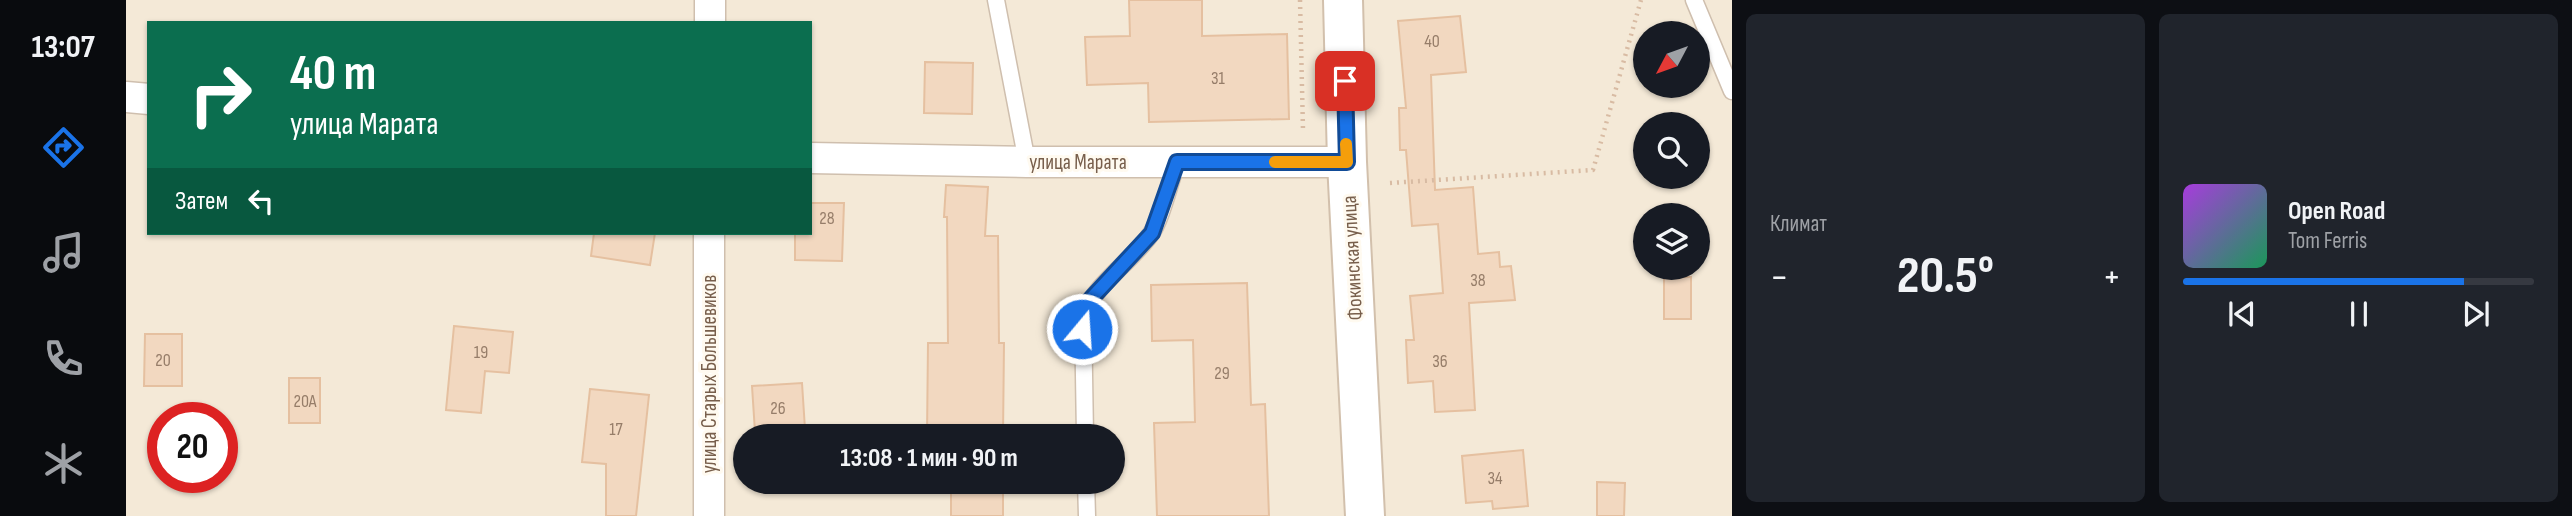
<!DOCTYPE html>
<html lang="ru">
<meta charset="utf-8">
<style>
body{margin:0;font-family:"Sofia Sans Condensed",sans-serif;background:#20242c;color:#f1f3f6;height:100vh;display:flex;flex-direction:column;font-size:26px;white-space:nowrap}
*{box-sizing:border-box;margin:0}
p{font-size:23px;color:#9ea1a6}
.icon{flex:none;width:38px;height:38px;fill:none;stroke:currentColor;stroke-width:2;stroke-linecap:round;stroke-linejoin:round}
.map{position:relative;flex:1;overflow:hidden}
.panel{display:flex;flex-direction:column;gap:14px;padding:14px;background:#0d0f14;width:840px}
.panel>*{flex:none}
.hud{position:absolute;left:21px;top:21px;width:665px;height:214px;border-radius:0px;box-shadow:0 2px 5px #0004;background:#0b6e4f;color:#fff;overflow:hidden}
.needle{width:46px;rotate:229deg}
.controls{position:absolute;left:1507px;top:21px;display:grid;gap:14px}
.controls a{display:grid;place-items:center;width:77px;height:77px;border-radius:50%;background:#171b24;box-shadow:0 2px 5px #0004;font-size:35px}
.speed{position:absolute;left:21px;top:402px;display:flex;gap:14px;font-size:35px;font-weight:700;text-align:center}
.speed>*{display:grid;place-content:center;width:91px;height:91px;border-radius:50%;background:#171b24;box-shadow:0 2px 5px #0004;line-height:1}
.speed .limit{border:10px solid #d22;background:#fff;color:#111}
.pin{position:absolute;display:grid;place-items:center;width:60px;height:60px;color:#fff;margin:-30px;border-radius:14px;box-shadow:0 4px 10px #0006}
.me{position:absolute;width:77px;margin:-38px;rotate:18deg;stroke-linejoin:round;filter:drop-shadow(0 0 5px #0008)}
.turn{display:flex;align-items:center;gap:24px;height:147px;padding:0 28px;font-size:32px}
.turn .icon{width:91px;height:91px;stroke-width:2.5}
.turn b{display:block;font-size:49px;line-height:60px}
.then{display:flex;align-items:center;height:66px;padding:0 28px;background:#0003;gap:14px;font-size:26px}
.big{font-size:52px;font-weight:700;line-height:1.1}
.panel .tile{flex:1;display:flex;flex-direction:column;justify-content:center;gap:10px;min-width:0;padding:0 24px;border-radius:10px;background:#20242c}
.song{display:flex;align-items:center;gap:21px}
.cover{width:84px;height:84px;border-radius:10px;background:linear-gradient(135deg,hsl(280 70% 55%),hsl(150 70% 35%))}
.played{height:7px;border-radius:4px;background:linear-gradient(90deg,#1a73e8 80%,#363941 80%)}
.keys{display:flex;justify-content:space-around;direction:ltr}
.heat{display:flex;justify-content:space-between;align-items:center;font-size:38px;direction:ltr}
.panel .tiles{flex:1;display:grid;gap:14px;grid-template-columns:repeat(2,1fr)}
.trip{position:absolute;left:607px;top:424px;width:392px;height:70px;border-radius:35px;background:#171b24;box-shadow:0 2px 5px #0004;font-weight:700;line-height:70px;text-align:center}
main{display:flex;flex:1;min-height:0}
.menu{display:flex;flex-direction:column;width:126px;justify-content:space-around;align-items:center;background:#090b0e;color:#9ea1a6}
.menu .icon{width:49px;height:49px}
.menu .active{color:#1a73e8}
.menu b{font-size:32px;color:#f1f3f6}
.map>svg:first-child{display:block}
.residential{fill:#f4e9d7;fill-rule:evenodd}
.building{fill:#f2d8c0;stroke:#e5c0a0;stroke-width:2}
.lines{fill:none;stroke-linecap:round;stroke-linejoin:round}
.lane-casing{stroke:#cfbfae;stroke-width:19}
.street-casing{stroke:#cfbfae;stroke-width:33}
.secondary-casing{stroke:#d2c0ac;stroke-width:42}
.path{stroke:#d8bba3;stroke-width:4.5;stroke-dasharray:2 5;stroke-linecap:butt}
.lane{stroke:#fff;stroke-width:16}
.street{stroke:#fff;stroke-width:30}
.secondary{stroke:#fff;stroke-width:38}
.route-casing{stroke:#114b97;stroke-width:18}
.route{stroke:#1a73e8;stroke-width:12}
.slow{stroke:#f59e0b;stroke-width:12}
.labels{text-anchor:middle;stroke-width:6;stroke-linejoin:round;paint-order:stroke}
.number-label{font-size:18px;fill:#967d69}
.street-label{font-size:21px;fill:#785f4c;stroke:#fffaf0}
</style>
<main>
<nav class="menu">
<b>13:07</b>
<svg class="icon active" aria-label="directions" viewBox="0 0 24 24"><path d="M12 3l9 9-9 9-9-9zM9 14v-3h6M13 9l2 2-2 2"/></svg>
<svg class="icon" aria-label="music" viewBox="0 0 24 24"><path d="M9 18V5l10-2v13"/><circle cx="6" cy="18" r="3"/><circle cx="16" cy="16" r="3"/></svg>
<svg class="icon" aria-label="phone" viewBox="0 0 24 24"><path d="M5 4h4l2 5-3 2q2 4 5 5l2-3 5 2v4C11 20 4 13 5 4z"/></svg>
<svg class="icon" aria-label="climate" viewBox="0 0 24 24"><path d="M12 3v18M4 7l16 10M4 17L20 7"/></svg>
</nav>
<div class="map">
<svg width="1606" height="516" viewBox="0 0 1606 516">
<rect width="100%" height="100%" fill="#fdf6e9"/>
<!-- residential -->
<path class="residential" d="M0,0h1606v516h-1606zM23,23h661v210h-661zM1519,33h53v53h-53zM1519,124h53v53h-53zM1519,215h53v53h-53zM37,418h59v60h-59zM620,436h367v45h-367z"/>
<!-- building -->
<g class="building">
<path d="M1003,0h73v36l85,-2 2,85 -140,3 -1,-39 -61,2 -2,-48 45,-1z"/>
<path d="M1334,16l6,56 -35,3 4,115 38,-3 5,67 21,-2 1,15 11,-1 4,34 -46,3 6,107 -40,2 -2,-31 -25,2 -2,-43h8l-4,-44 33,-3 -5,-69 -26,2 -6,-76h-6l-1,-42h7l-8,-87z"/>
<path d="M799,62l48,1 -1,51 -48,-1z"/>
<path d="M820,185l42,2 -3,49h13l1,107h5l-1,93h-76l1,-93h20l-1,-126h-3z"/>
<path d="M684,203h34l-2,58 -47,-1v-27h15z"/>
<path d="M468,233h61l-5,32 -59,-9z"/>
<rect x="1538" y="277" width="27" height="42"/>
<path d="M1121,283l4,122 14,-1 4,112h-112l-3,-93 41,-1 -2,-82 -41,1 -1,-56z"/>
<path d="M328,326l59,6 -4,41 -24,-2 -4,42 -35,-3z"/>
<path d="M19,334h37v52h-38z"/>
<rect x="163" y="378" width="31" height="45"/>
<path d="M676,383l3,46 -50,3 -3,-46z"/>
<path d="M464,389l59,6 -13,121h-30v-52l-24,-2z"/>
<path d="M1397,450l5,56 -35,3 -1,-8 -26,2 -4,-47z"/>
<rect x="825" y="481" width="52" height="35"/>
<path d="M1471,482l28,1 -1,33h-27z"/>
</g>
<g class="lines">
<!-- lane casing -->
<g class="lane-casing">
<g id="lane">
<path d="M870,0l31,162"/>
<path d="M1568,0l38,91"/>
<path d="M959,436l-2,-121c14,-33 47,-52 67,-80 11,-14 20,-54 27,-73"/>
<path d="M960,481l1,35"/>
</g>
</g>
<!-- street casing -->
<g class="street-casing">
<g id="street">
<path d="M584,23v-23"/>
<path d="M0,97l23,2"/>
<path d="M684,158l217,4h320"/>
<path d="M583,233v283"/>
</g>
</g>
<!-- secondary casing -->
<g class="secondary-casing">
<path id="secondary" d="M1217,0l4,162 18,354"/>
</g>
<!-- path -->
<g class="path">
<path d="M1174,0l3,130"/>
<path d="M1264,183l203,-13 48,-170"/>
</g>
<!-- lane -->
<use href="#lane" class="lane"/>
<!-- street -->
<use href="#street" class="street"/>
<!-- secondary -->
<use href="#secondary" class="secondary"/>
</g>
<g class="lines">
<!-- route casing -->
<g class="route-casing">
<path id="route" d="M956,329l1,-14 5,-13 64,-69 25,-71h170l-2,-81"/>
</g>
<!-- route -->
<use href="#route" class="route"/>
<!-- slow -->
<path class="slow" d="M1149,162h72l-1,-18"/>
</g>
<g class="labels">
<!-- number labels -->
<g class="number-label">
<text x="1306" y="47">40</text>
<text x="1092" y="84">31</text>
<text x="701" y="224">28</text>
<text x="1352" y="286">38</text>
<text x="355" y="358">19</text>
<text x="37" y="366">20</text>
<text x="1314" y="367">36</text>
<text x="1096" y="379">29</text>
<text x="179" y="407">20А</text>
<text x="652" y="414">26</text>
<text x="490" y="435">17</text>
<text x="1369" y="484">34</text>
</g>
<!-- street labels -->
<g class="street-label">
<text x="952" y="169">улица Марата</text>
<text transform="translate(1226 258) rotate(-93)" y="7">Фокинская улица</text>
<text transform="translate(583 374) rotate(-90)" y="7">улица Старых Большевиков</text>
</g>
</g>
</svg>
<div class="controls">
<a><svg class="needle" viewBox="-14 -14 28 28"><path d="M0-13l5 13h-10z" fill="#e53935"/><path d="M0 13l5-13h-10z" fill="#9ea1a6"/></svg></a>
<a><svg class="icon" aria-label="search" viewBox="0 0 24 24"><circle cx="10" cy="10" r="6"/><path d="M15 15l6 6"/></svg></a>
<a><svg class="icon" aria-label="layers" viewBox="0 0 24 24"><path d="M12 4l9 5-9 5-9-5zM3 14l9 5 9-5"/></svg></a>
</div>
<div class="speed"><div class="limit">20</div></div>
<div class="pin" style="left:1219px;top:81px;background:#d93025"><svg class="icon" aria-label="arrive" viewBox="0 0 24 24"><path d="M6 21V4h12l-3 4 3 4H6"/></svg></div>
<svg class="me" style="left:956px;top:329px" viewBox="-20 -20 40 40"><circle r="17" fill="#1a73e8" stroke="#fff" stroke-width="3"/><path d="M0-11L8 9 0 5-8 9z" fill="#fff"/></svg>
<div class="trip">13:08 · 1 мин · 90 m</div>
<div class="hud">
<div class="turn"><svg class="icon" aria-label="right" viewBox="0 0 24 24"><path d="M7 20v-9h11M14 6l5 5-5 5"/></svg><div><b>40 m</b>улица Марата</div></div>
<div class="then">Затем<svg class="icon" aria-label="left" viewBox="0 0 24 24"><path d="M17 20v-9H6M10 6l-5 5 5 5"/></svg></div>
</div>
</div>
<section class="panel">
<div class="tiles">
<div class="tile"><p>Климат</p>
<div class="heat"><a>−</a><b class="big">20.5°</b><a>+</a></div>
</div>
<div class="tile">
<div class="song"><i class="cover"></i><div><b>Open Road</b><p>Tom Ferris</p></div></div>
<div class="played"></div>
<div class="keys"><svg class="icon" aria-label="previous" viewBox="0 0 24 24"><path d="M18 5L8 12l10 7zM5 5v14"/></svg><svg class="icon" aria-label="pause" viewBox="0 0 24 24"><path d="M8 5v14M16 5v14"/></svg><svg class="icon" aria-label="next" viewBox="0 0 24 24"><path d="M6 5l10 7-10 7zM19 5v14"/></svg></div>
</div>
</div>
</section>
</main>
